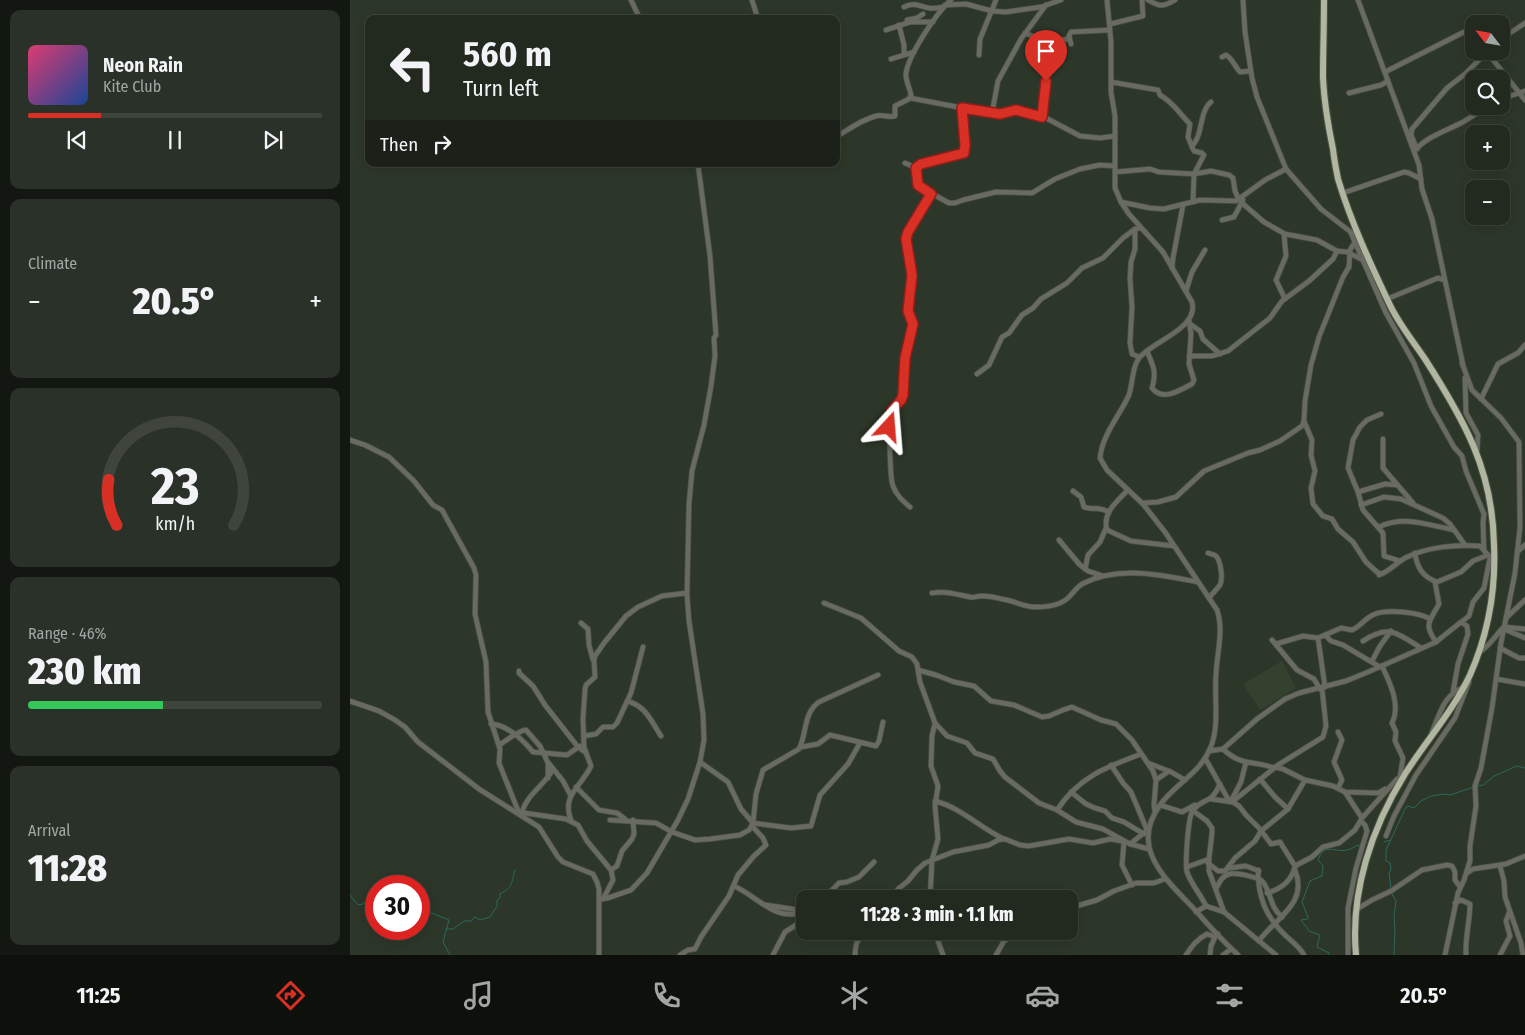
<!DOCTYPE html>
<meta charset="utf-8">
<style>
body{margin:0;font-family:"Fira Sans Condensed",sans-serif;background:#2a3128;color:#f1f3f6;height:100vh;display:flex;flex-direction:column;font-size:19px;white-space:nowrap}
*{box-sizing:border-box;margin:0}
p{font-size:16px;color:#a2a6a4}
.icon{flex:none;width:28px;height:28px;fill:none;stroke:currentColor;stroke-width:2;stroke-linecap:round;stroke-linejoin:round}
.map{position:relative;flex:1;overflow:hidden}
.drawer{display:flex;flex-direction:column;gap:10px;padding:10px;background:#131711;width:350px}
.drawer>*{flex:none}
.guide{position:absolute;left:15px;top:15px;width:475px;height:152px;border-radius:10px;box-shadow:0 2px 12px #0003,0 0 0 1px #3f453d;background:#22291f;color:#f1f3f6;overflow:hidden}
.needle{width:32px;rotate:301deg}
.tools{position:absolute;left:1115px;top:15px;display:grid;gap:10px}
.tools a{display:grid;place-items:center;width:45px;height:45px;border-radius:10px;background:#22291f;box-shadow:0 2px 12px #0003,0 0 0 1px #3f453d;font-size:25px}
.speed{position:absolute;left:15px;top:875px;display:flex;gap:10px;font-size:25px;font-weight:700;text-align:center}
.speed>*{display:grid;place-content:center;width:65px;height:65px;border-radius:50%;background:#22291f;box-shadow:0 2px 12px #0003,0 0 0 1px #3f453d;line-height:1}
.speed .limit{border:8px solid #d22;background:#fff;color:#111}
.pin{position:absolute;display:grid;place-items:center;width:42px;height:42px;color:#fff;margin:-51px -21px;border-radius:50% 50% 50% 0;rotate:-45deg;box-shadow:0 0 5px #0007}
.pin .icon{rotate:45deg}
.me{position:absolute;width:55px;margin:-28px;rotate:19deg;stroke-linejoin:round;filter:drop-shadow(0 0 4px #0008)}
.turn{display:flex;align-items:center;gap:18px;height:105px;padding:0 15px;font-size:22px}
.turn .icon{width:65px;height:65px;stroke-width:2.5}
.turn b{display:block;font-size:35px;line-height:42px}
.then{display:flex;align-items:center;height:48px;padding:0 15px;background:#0003;gap:10px;font-size:19px}
.big{font-size:38px;font-weight:800;line-height:1.1}
.drawer .widget{flex:1;display:flex;flex-direction:column;justify-content:center;gap:8px;min-width:0;padding:0 18px;border-radius:10px;background:#2a3128}
.drawer .dial{align-items:center;gap:0}
.dial svg{height:130px;overflow:visible;fill:none;stroke:#3f453d;stroke-width:7;stroke-linecap:round;text-anchor:middle}
.dial text{fill:#f1f3f6;stroke:none}
.song{display:flex;align-items:center;gap:15px}
.cover{width:60px;height:60px;border-radius:8px;background:linear-gradient(135deg,hsl(340 70% 55%),hsl(220 70% 35%))}
.played{height:5px;border-radius:2px;background:linear-gradient(90deg,#d93025 25%,#3f453d 25%)}
.keys{display:flex;justify-content:space-around;direction:ltr}
.heat{display:flex;justify-content:space-between;align-items:center;font-size:28px;direction:ltr}
.charge{height:8px;border-radius:4px;background:linear-gradient(90deg,#34c759 46%,#3f453d 0)}
.trip{position:absolute;left:446px;top:890px;width:282px;height:50px;border-radius:10px;background:#22291f;box-shadow:0 2px 12px #0003,0 0 0 1px #3f453d;font-weight:800;line-height:50px;text-align:center}
.dock{display:flex;height:80px;justify-content:space-around;align-items:center;background:#0e100c;color:#a2a6a4}
.dock .icon{width:35px;height:35px}
.dock .current{color:#d93025}
.dock b{font-size:22px;color:#f1f3f6}
main{display:flex;flex:1;min-height:0}
.map>svg:first-child{display:block}
.built{fill:#34412e}
.lines{fill:none;stroke-linecap:round;stroke-linejoin:round}
.stream{stroke:#2a695c;stroke-width:1}
.minor-casing{stroke:#4a5346;stroke-width:6}
.highway-casing{stroke:#4a5346;stroke-width:8}
.minor{stroke:#696b62;stroke-width:4.5}
.highway{stroke:#b1b6a1;stroke-width:6}
.route-casing{stroke:#8d1f18;stroke-width:12}
.route{stroke:#d93025;stroke-width:9}
</style>
<main>
<section class="drawer">
<div class="widget">
<div class="song"><i class="cover"></i><div><b>Neon Rain</b><p>Kite Club</p></div></div>
<div class="played"></div>
<div class="keys"><svg class="icon" aria-label="previous" viewBox="0 0 24 24"><path d="M18 5L8 12l10 7zM5 5v14"/></svg><svg class="icon" aria-label="pause" viewBox="0 0 24 24"><path d="M8 5v14M16 5v14"/></svg><svg class="icon" aria-label="next" viewBox="0 0 24 24"><path d="M6 5l10 7-10 7zM19 5v14"/></svg></div>
</div>
<div class="widget"><p>Climate</p>
<div class="heat"><a>−</a><b class="big">20.5°</b><a>+</a></div>
</div>
<div class="widget dial"><svg viewBox="0 0 100 80">
<path d="M14 69A42 42 0 1 1 86 69"/>
<path d="M14 69A42 42 0 0 1 9 41" stroke="#d93025"/>
<text x="50" y="56" font-size="32" font-weight="700">23</text>
<text x="50" y="72" font-size="11">km/h</text>
</svg></div>
<div class="widget"><p>Range · 46%</p><b class="big">230 km</b><div class="charge"></div></div>
<div class="widget"><p>Arrival</p><b class="big">11:28</b></div>
</section>
<div class="map">
<svg width="1175" height="955" viewBox="0 0 1175 955">
<rect width="100%" height="100%" fill="#2d3729"/>
<!-- built -->
<path class="built" d="M932,661l14,27 -36,22 -17,-26z"/>
<g class="lines">
<!-- stream -->
<g class="stream">
<path d="M1128,786l5,-1 11,-9 23,-10 8,2"/>
<path d="M1034,842l6,-2"/>
<path d="M1041,889l-2,-16 2,-3 -1,-7 -4,-2v-11l20,-43 2,-1 6,2 7,-7 10,-5 12,-2 7,1 24,-8"/>
<path d="M1041,892l5,9 -2,15 1,13 -1,26"/>
<path d="M0,895l8,10 5,-1 5,-5h8"/>
<path d="M69,908l30,12 -6,22 7,13"/>
<path d="M96,929h7l11,-8h7l4,-4 5,3 10,-3 7,-11v-6l3,-2v-4c14,-8 11,-11 15,-24"/>
<path d="M979,955v-2l-12,-6 3,-12 -11,-4c-2,-5 -6,-7 -8,-11l7,-1v-2l-6,-15 8,-21 12,-5 1,-10 -5,-6c6,-18 18,-7 29,-10 5,-1 8,-4 12,-5"/>
</g>
<!-- minor casing -->
<g class="minor-casing">
<g id="minor">
<path d="M281,0l9,19"/>
<path d="M402,0l6,19"/>
<path d="M757,0l4,42v50l4,24v72l6,14 8,12 34,38 29,50c7,25 -35,38 -50,53 -10,8 -9,28 -13,40 -9,20 -27,40 -29,63l7,12 36,34 22,28 52,78c7,20 0,43 -1,64 -2,24 4,52 -6,75 -10,24 -36,36 -50,56 -32,44 8,76 36,106 13,15 27,30 42,44"/>
<path d="M798,0c12,7 15,7 27,0"/>
<path d="M893,0l2,32 7,46 5,19 29,72 35,40 31,24"/>
<path d="M1008,0l61,165 3,24 10,30 31,146"/>
<path d="M595,5l21,-1 26,7 14,1 35,-5 20,-7"/>
<path d="M554,7c10,-5 15,-1 25,1 5,1 9,0 14,-1"/>
<path d="M557,23v-3l10,-2 6,-4"/>
<path d="M760,24l33,-8 -1,-16"/>
<path d="M549,25l5,20v9"/>
<path d="M536,30l24,-8h23"/>
<path d="M675,33l12,5 7,7 2,35"/>
<path d="M1151,39l24,-16"/>
<path d="M721,44l-2,-8 2,-4 39,-2"/>
<path d="M1136,51l39,49"/>
<path d="M629,55l1,-16 16,-39"/>
<path d="M872,57l4,-2c7,4 9,12 14,17l10,-1"/>
<path d="M541,59l23,-7"/>
<path d="M1035,72l79,-40h5l5,4"/>
<path d="M761,82l47,8 2,5c13,7 20,19 30,29l-2,13 4,10"/>
<path d="M999,93l32,-8 7,-4"/>
<path d="M560,98l74,14 16,2 16,-4 30,8 34,18 20,2 15,-2"/>
<path d="M1151,99l24,-8"/>
<path d="M642,113l6,-32 23,-42 25,-34"/>
<path d="M692,117l3,-34 11,-25v-14l5,-4 8,-1"/>
<path d="M486,137c13,-8 25,-17 40,-21 6,-2 13,2 19,0v-10l14,-7 2,-4c-1,-7 -6,-15 -5,-22 3,-19 31,-61 45,-73"/>
<path d="M1067,149l-6,-14 1,-6 35,-41 18,-14 23,-23"/>
<path d="M1067,149c7,-11 33,-20 44,-26 10,-5 18,-12 28,-17"/>
<path d="M555,163l11,5 4,19 29,16h6l8,-3 33,-8 36,1 23,-14 25,-10 20,-4 15,1"/>
<path d="M348,164h15"/>
<path d="M566,168c7,-8 38,-9 49,-16l-3,-44"/>
<path d="M765,172l35,-3 9,3 35,2 17,-3 18,4 4,3 2,13 4,9"/>
<path d="M993,193l61,-21 5,1 12,6"/>
<path d="M771,202l29,6 14,1 36,-9 36,1 29,-21 21,-11"/>
<path d="M843,202l1,-28 10,-19 -2,-2 -8,-2 -2,-4c2,-4 5,-7 6,-11 4,-11 4,-27 13,-34"/>
<path d="M892,203l22,19 21,12 32,6 20,11 10,1 16,8"/>
<path d="M872,220l12,-3 9,-17"/>
<path d="M785,229v20l-4,13 -1,16 2,29 -2,36 2,11 7,3"/>
<path d="M1001,233l35,80 28,50 17,43 23,41 8,9 4,15 18,43 -1,9 1,27"/>
<path d="M934,234l2,22 -10,24 9,19"/>
<path d="M822,268l1,-10 10,-53"/>
<path d="M836,291l6,-19 13,-22"/>
<path d="M1037,299l51,-21 6,2"/>
<path d="M840,324l10,7 3,8 17,15"/>
<path d="M797,351c6,15 10,20 5,37 11,14 28,2 40,-4l2,-4 -5,-16 2,-30 -2,-14"/>
<path d="M839,356h23l16,-5 42,-33 12,-17 27,-20 24,-22 4,-8"/>
<path d="M627,374l12,-9 13,-28 7,-4 13,-18 11,-7 8,-9 26,-16 15,-15 21,-10 20,-20 12,-9 6,-1"/>
<path d="M1115,378l1,35 12,22 -1,17"/>
<path d="M1131,399l17,-35 20,-11 7,-8"/>
<path d="M1031,414l-14,6 -7,7 -7,13 -5,28 10,24 27,-8 12,1"/>
<path d="M954,421l8,19 -1,15 4,16 -4,17 2,16 10,12 9,3 6,10 15,13 13,20 11,10 4,2"/>
<path d="M1033,439v29l30,35"/>
<path d="M0,440l15,5 24,12 25,24 19,24 9,5 32,58 2,7 -1,39 11,48 2,50 12,37 -1,14 20,50"/>
<path d="M778,490c-11,11 -26,23 -21,40l24,11 43,5"/>
<path d="M723,491l8,6 3,10c12,4 12,-2 25,5"/>
<path d="M1008,492l5,18 20,23 1,23 16,5"/>
<path d="M792,503l16,-1 18,-5 28,-26 44,-18 12,-3 20,-9 22,-15 2,-5 1,-20 6,-36 8,-28 24,-60 6,-10 1,-17 5,-8"/>
<path d="M1011,505l23,-8 17,2 42,19 7,6 15,21"/>
<path d="M560,507c-7,-6 -14,-12 -17,-21 -3,-7 -5,-69 -1,-76 3,-7 9,-8 11,-15l2,-37 8,-35 -5,-12 4,-36 -5,-38 24,-43"/>
<path d="M1029,527c25,-12 49,-2 75,3"/>
<path d="M709,540l21,25 8,6 15,5"/>
<path d="M1167,552l8,-7"/>
<path d="M858,553c3,1 7,2 8,3 5,5 7,23 4,29 -3,4 -8,9 -11,13"/>
<path d="M1065,553c2,15 8,24 22,29l24,-10 12,-11 15,-6"/>
<path d="M735,569l3,-14 12,-13 6,-14"/>
<path d="M1029,575c11,-4 17,-12 26,-17 21,-11 52,-14 75,-12l8,9 7,5"/>
<path d="M1085,582l4,22c-9,17 -16,20 -3,38"/>
<path d="M582,593c16,-2 23,1 38,4 4,1 7,-1 11,-1 9,-1 18,3 26,4 10,2 19,8 30,7 10,0 24,-2 32,-10 4,-4 7,-9 13,-13 36,-19 78,-9 116,-2"/>
<path d="M474,603l37,15 38,33 13,6 5,7 3,18 15,41 -3,13 -1,30 7,20 -3,20 3,33 -6,21 -2,39"/>
<path d="M1156,618l19,-18"/>
<path d="M231,623l7,6 1,16 4,15"/>
<path d="M1110,623l9,-7 4,-14 11,-14 6,-30"/>
<path d="M1154,629l21,9"/>
<path d="M975,635l6,6 12,4 37,22"/>
<path d="M968,638l7,49"/>
<path d="M922,640l25,30 17,9 6,10"/>
<path d="M1013,641c26,-17 34,-8 58,7"/>
<path d="M926,644l27,-8 15,2 23,-10 11,2c9,-4 14,-13 23,-16 12,-5 44,-2 55,5"/>
<path d="M1150,648l19,10h6"/>
<path d="M1129,652c10,-4 17,-18 25,-25l21,2"/>
<path d="M1022,661l8,-15 11,-15"/>
<path d="M1032,666c8,17 19,39 10,57l4,9 -1,9 8,17 -3,19"/>
<path d="M568,670l18,5 18,7 20,4 17,15 23,4 28,12 7,-1 14,-6 9,-3 29,13 15,4 16,16 21,31 3,9 -2,25 1,7"/>
<path d="M169,671v2l14,13 12,19 33,42 7,5"/>
<path d="M1146,679l29,5"/>
<path d="M0,701l29,10 16,9 10,7 13,15 61,47 60,38 19,30 5,5 30,12 4,8 2,7v66"/>
<path d="M277,701c19,5 24,20 34,35"/>
<path d="M585,723l12,13 20,7 8,10 18,6 7,12 5,6 34,26 18,7 19,12 27,7 27,15 19,5"/>
<path d="M141,724c17,1 32,16 42,28l34,3 13,-9"/>
<path d="M1082,732c8,-18 11,-37 32,-45"/>
<path d="M234,736l12,-2 7,-7h10l4,-4 14,-30 12,-46"/>
<path d="M149,745c7,-4 20,-15 27,-15l14,16 7,15 16,20 8,15"/>
<path d="M451,747l17,-3 12,-9 46,11 3,-5 4,-19"/>
<path d="M873,749c19,18 30,11 51,19"/>
<path d="M859,751l14,-2 34,-30 28,-20 14,-6 47,-12 22,-9 68,-30 25,-20 6,4 1,8 -10,30 -5,28"/>
<path d="M855,758l23,41 11,7 7,9 13,13 12,16 9,-2 15,24"/>
<path d="M350,762l28,20 13,27 12,14 38,5 20,-2 9,-31 28,-31 12,-21"/>
<path d="M798,763l23,9 14,8"/>
<path d="M761,765l12,18 8,9 16,38"/>
<path d="M925,767l8,2 22,11 28,6 12,6 33,1 7,-4"/>
<path d="M198,778v-14"/>
<path d="M910,779l15,18 13,12"/>
<path d="M806,780l13,-9"/>
<path d="M226,787l23,23 18,3 8,6"/>
<path d="M988,788l4,-8 -8,-18 8,-22 -4,-8"/>
<path d="M721,792l15,12 9,4 10,3 7,7 12,4 20,12"/>
<path d="M995,792l17,26"/>
<path d="M861,799l21,3 46,-37 45,-28 3,-11 -4,-38"/>
<path d="M585,801c27,7 45,27 69,38"/>
<path d="M881,801l10,-19 5,-20"/>
<path d="M810,805l22,7 13,-7"/>
<path d="M707,810c22,-33 49,-43 84,-56"/>
<path d="M842,810l15,11 5,7v5l-3,26v12l15,41 52,43"/>
<path d="M168,812l48,7 12,6 9,16 24,29 2,10 -10,19"/>
<path d="M172,812c5,-18 23,-27 31,-43"/>
<path d="M221,820c-10,-25 11,-34 20,-54l-7,-19 -1,-28 2,-30 1,-4 9,-8 -1,-16 1,-5 9,-13 22,-27 12,-9 24,-11 25,-3"/>
<path d="M260,820l46,3 16,9 23,8 15,-1 30,-4 9,-5 4,-7 3,-29 7,-24 36,-21c8,-15 4,-36 20,-47l59,-27"/>
<path d="M1036,836l8,-20 22,-41 39,-57 14,-36"/>
<path d="M774,842l-2,23 10,20"/>
<path d="M780,844l15,-12"/>
<path d="M858,863l10,8h7l10,-13 20,-17 6,-10 27,-22 17,-29"/>
<path d="M1150,866l4,15 1,16 16,46 2,12"/>
<path d="M837,867l22,-8"/>
<path d="M879,868l17,-2 13,5"/>
<path d="M261,870l6,-4 5,-15 10,-12 2,-5 -1,-14"/>
<path d="M908,870c0,26 7,46 27,65 7,7 14,11 19,20"/>
<path d="M1117,873l6,-4 33,-5 19,-8"/>
<path d="M384,886c25,11 40,36 71,26"/>
<path d="M866,889c3,-6 6,-13 13,-15 6,-2 30,3 34,8 9,12 6,24 19,35"/>
<path d="M917,893c14,-4 25,-12 28,-27l17,-9 11,-10 16,-4 16,-13 7,-12 35,-39"/>
<path d="M249,899l9,-1 23,-8 16,-17 31,-53 10,-21 12,-37 4,-22 -1,-26 -14,-93 -2,-26 2,-91 3,-33 12,-46 7,-39 4,-30 -1,-18 2,-3 -6,-79 -12,-92"/>
<path d="M473,899l16,-16 8,-1 12,-5 15,-15"/>
<path d="M546,899l-1,-5 3,-5 10,-8 9,-11 8,-7 28,-11 36,-7 9,-5 7,-1 15,6 9,1 40,-7 24,4 17,-4 12,2"/>
<path d="M1105,903l6,-3 9,4c0,17 -5,33 -4,51"/>
<path d="M416,905l39,6"/>
<path d="M856,906c-5,-11 -15,-22 -19,-34 -2,-9 1,-56 6,-62 12,-14 17,-4 27,-26"/>
<path d="M720,908l27,-8 17,-9 22,-8h18l11,-4"/>
<path d="M1007,909l15,-9 19,-9 31,-21 25,-5 5,1 3,6v8l5,7"/>
<path d="M846,912l10,-6 18,6"/>
<path d="M586,931l1,7 6,17"/>
<path d="M909,941c15,-22 50,-37 36,-71"/>
<path d="M330,955l8,-5 7,-1 6,-12 28,-41 9,-21 16,-19 12,-11 -3,-7 -11,-12"/>
<path d="M423,955l12,-23 11,-7 9,-10"/>
<path d="M505,955c1,-19 4,-16 20,-24"/>
<path d="M646,955l8,-14 15,-10"/>
<path d="M836,955c6,-9 11,-16 21,-21l8,3 3,-3"/>
<path d="M860,955l1,-9 4,-9"/>
<path d="M873,955l8,-6"/>
<path d="M998,955v-47l8,-40 11,-37 -2,-6 -4,-4"/>
<path d="M1095,955l13,-62 6,-13 6,-19v-15l6,-40 -1,-20 6,-18 11,-60 9,-65 14,-70 5,-46 -1,-85 -18,-24 -29,-28 -10,-27"/>
<path d="M1150,955l10,-19 -4,-15 3,-8"/>
</g>
</g>
<!-- highway casing -->
<g class="highway-casing">
<path id="highway" d="M974,0c0,26 -1,52 -1,77 1,24 5,48 10,72 1,10 3,20 5,30 13,43 32,84 51,124 9,20 24,38 36,56 39,61 68,111 69,186 2,44 -6,89 -24,130 -17,36 -44,66 -65,99 -33,53 -55,118 -49,181"/>
</g>
<!-- minor -->
<use href="#minor" class="minor"/>
<!-- highway -->
<use href="#highway" class="highway"/>
</g>
<g class="lines">
<!-- route casing -->
<g class="route-casing">
<path id="route" d="M539,427l3,-17 9,-10 2,-5 2,-37 8,-34 -5,-13 4,-36 -6,-36 2,-7 23,-38 -13,-9 -2,-17 5,-4 43,-11 1,-8 -3,-37 38,6 16,-4 26,7 4,-36"/>
</g>
<!-- route -->
<use href="#route" class="route"/>
</g>
</svg>
<div class="tools">
<a><svg class="needle" viewBox="-14 -14 28 28"><path d="M0-13l5 13h-10z" fill="#e53935"/><path d="M0 13l5-13h-10z" fill="#a2a6a4"/></svg></a>
<a><svg class="icon" aria-label="search" viewBox="0 0 24 24"><circle cx="10" cy="10" r="6"/><path d="M15 15l6 6"/></svg></a>
<a>+</a>
<a>−</a>
</div>
<div class="speed"><div class="limit">30</div></div>
<div class="pin" style="left:696px;top:81px;background:#d93025"><svg class="icon" aria-label="arrive" viewBox="0 0 24 24"><path d="M6 21V4h12l-3 4 3 4H6"/></svg></div>
<svg class="me" style="left:539px;top:427px" viewBox="-20 -20 40 40"><path d="M0-17L14 15 0 8-14 15z" fill="#d93025" stroke="#fff" stroke-width="4"/></svg>
<div class="trip">11:28 · 3 min · 1.1 km</div>
<div class="guide">
<div class="turn"><svg class="icon" aria-label="left" viewBox="0 0 24 24"><path d="M17 20v-9H6M10 6l-5 5 5 5"/></svg><div><b>560 m</b>Turn left</div></div>
<div class="then">Then<svg class="icon" aria-label="right" viewBox="0 0 24 24"><path d="M7 20v-9h11M14 6l5 5-5 5"/></svg></div>
</div>
</div>
</main>
<nav class="dock">
<b>11:25</b>
<svg class="icon current" aria-label="directions" viewBox="0 0 24 24"><path d="M12 3l9 9-9 9-9-9zM9 14v-3h6M13 9l2 2-2 2"/></svg>
<svg class="icon" aria-label="music" viewBox="0 0 24 24"><path d="M9 18V5l10-2v13"/><circle cx="6" cy="18" r="3"/><circle cx="16" cy="16" r="3"/></svg>
<svg class="icon" aria-label="phone" viewBox="0 0 24 24"><path d="M5 4h4l2 5-3 2q2 4 5 5l2-3 5 2v4C11 20 4 13 5 4z"/></svg>
<svg class="icon" aria-label="climate" viewBox="0 0 24 24"><path d="M12 3v18M4 7l16 10M4 17L20 7"/></svg>
<svg class="icon" aria-label="car" viewBox="0 0 24 24"><path d="M5 17H2v-5l4-1 3-4h7l3 4 3 1v5h-3M9 17h6M6 11h13"/><circle cx="7" cy="17" r="2"/><circle cx="17" cy="17" r="2"/></svg>
<svg class="icon" aria-label="filters" viewBox="0 0 24 24"><path d="M4 7h16M4 17h16"/><circle cx="9" cy="7" r="2"/><circle cx="15" cy="17" r="2"/></svg>
<b>20.5°</b>
</nav>
